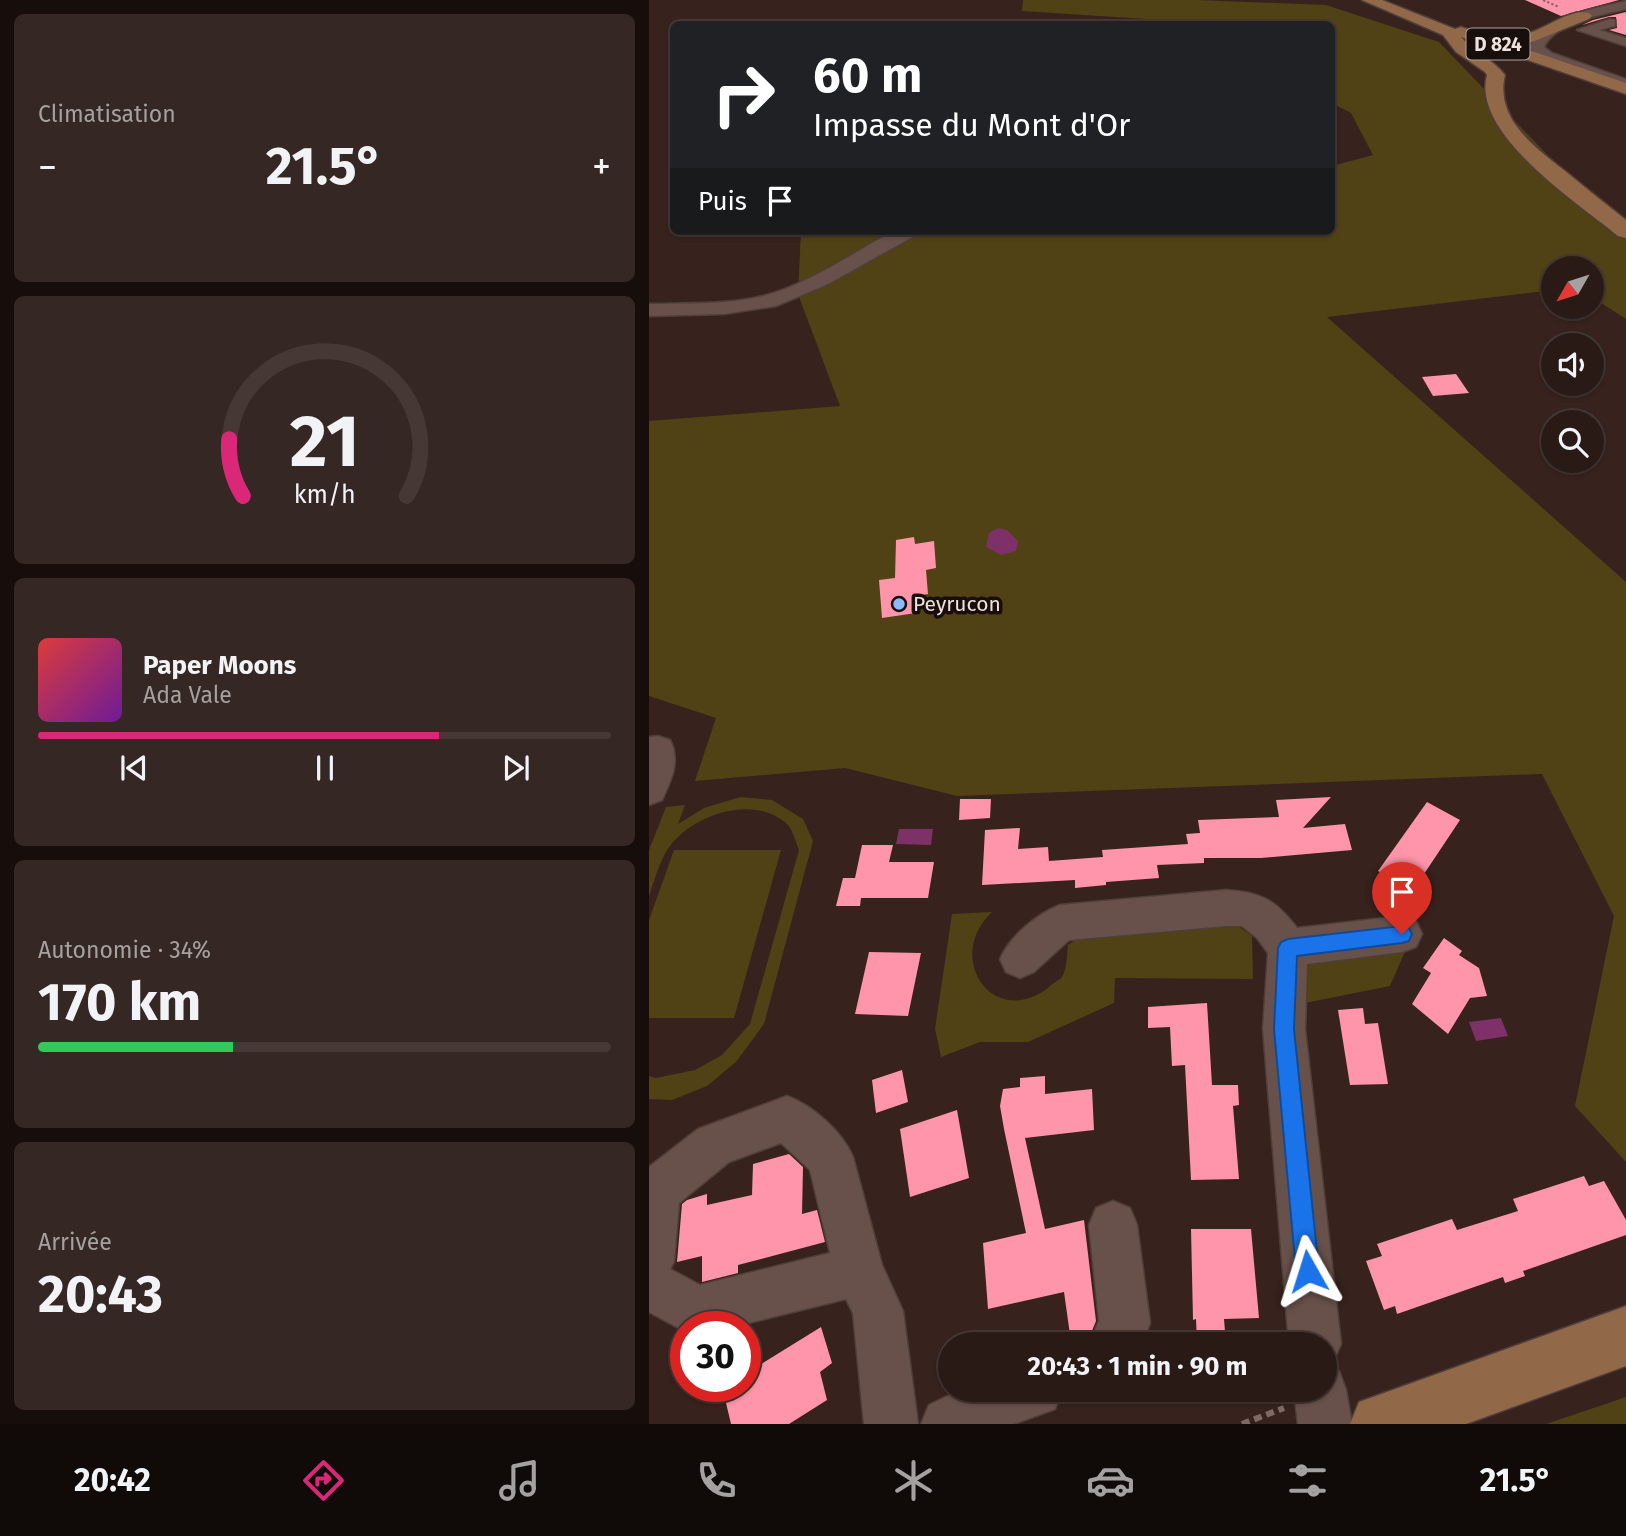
<!DOCTYPE html>
<html lang="fr">
<meta charset="utf-8">
<style>
body{margin:0;font-family:"Fira Sans",sans-serif;background:#352723;color:#f1f3f6;height:100vh;display:flex;flex-direction:column;font-size:26px;white-space:nowrap}
*{box-sizing:border-box;margin:0}
p{font-size:23px;color:#a5a1a1}
.icon{flex:none;width:38px;height:38px;fill:none;stroke:currentColor;stroke-width:2;stroke-linecap:round;stroke-linejoin:round}
.map{position:relative;flex:1;overflow:hidden}
.drawer{display:flex;flex-direction:column;gap:14px;padding:14px;background:#170e0c;width:649px}
.drawer>*{flex:none}
.top-card{position:absolute;left:21px;top:21px;width:665px;height:214px;border-radius:10px;box-shadow:0 2px 5px #0004,0 0 0 2px #453835;background:#202124;color:#fff;overflow:hidden}
.needle{width:46px;rotate:231deg}
.controls{position:absolute;left:892px;top:256px;display:grid;gap:14px}
.controls a{display:grid;place-items:center;width:63px;height:63px;border-radius:50%;background:#291a16;box-shadow:0 2px 5px #0004,0 0 0 2px #453835;font-size:35px}
.speed{position:absolute;left:21px;top:1311px;display:flex;gap:14px;font-size:35px;font-weight:700;text-align:center}
.speed>*{display:grid;place-content:center;width:91px;height:91px;border-radius:50%;background:#291a16;box-shadow:0 2px 5px #0004,0 0 0 2px #453835;line-height:1}
.speed .limit{border:10px solid #d22;background:#fff;color:#111}
.pin{position:absolute;display:grid;place-items:center;width:60px;height:60px;color:#fff;margin:-72px -30px;border-radius:50% 50% 50% 0;rotate:-45deg;box-shadow:0 0 7px #0007}
.pin .icon{rotate:45deg}
.me{position:absolute;width:77px;margin:-38px;rotate:354deg;stroke-linejoin:round;filter:drop-shadow(0 0 5px #0008)}
.turn{display:flex;align-items:center;gap:24px;height:147px;padding:0 28px;font-size:32px}
.turn .icon{width:91px;height:91px;stroke-width:2.5}
.turn b{display:block;font-size:49px;line-height:60px}
.then{display:flex;align-items:center;height:66px;padding:0 28px;background:#0003;gap:14px;font-size:26px}
.big{font-size:52px;font-weight:700;line-height:1.1}
.drawer .widget{flex:1;display:flex;flex-direction:column;justify-content:center;gap:10px;min-width:0;padding:0 24px;border-radius:10px;background:#352723}
.drawer .dial{align-items:center;gap:0}
.dial svg{height:182px;overflow:visible;fill:none;stroke:#453835;stroke-width:7;stroke-linecap:round;text-anchor:middle}
.dial text{fill:#f1f3f6;stroke:none}
.song{display:flex;align-items:center;gap:21px}
.cover{width:84px;height:84px;border-radius:10px;background:linear-gradient(135deg,hsl(0 70% 55%),hsl(280 70% 35%))}
.played{height:7px;border-radius:4px;background:linear-gradient(90deg,#db2777 70%,#453835 70%)}
.keys{display:flex;justify-content:space-around;direction:ltr}
.heat{display:flex;justify-content:space-between;align-items:center;font-size:38px;direction:ltr}
.charge{height:10px;border-radius:5px;background:linear-gradient(90deg,#34c759 34%,#453835 0)}
.trip{position:absolute;left:289px;top:1332px;width:399px;height:70px;border-radius:35px;background:#291a16;box-shadow:0 2px 5px #0004,0 0 0 2px #453835;font-weight:700;line-height:70px;text-align:center}
.tabs{display:flex;height:112px;justify-content:space-around;align-items:center;background:#100a09;color:#a5a1a1}
.tabs .icon{width:49px;height:49px}
.tabs .selected{color:#db2777}
.tabs b{font-size:32px;color:#f1f3f6}
main{display:flex;flex:1;min-height:0}
.map>svg:first-child{display:block}
.green{fill:#504215}
.water{fill:#7e3068}
.building{fill:#fe95aa}
.lines{fill:none;stroke-linecap:round;stroke-linejoin:round}
.minor-casing{stroke:#4f3e3a;stroke-width:3}
.major-casing{stroke:#4f3e3a;stroke-width:3}
.path-far1{stroke:#7d6a66;stroke-width:2;stroke-dasharray:2.5 2;stroke-linecap:butt}
.path{stroke:#7d6a66;stroke-width:6;stroke-dasharray:8 5;stroke-linecap:butt}
.minor{fill:#68514b;fill-rule:evenodd}
.major{fill:#916848;fill-rule:evenodd}
.route{fill:#1a73e8;stroke:#114b97;stroke-width:2}
.poi-dot{fill:#8abafc;stroke:#180e0c;stroke-width:2.5}
.labels{text-anchor:middle;stroke-width:7;stroke-linejoin:round;paint-order:stroke}
.shield{fill:#180e0c;stroke:#aea29e;stroke-width:2}
.shield-label{font-size:19px;font-weight:bold;fill:#efe1dd}
.poi-label{font-size:21px;fill:#efe1dd;stroke:#180e0c;text-anchor:start}
</style>
<main>
<section class="drawer">
<div class="widget"><p>Climatisation</p>
<div class="heat"><a>−</a><b class="big">21.5°</b><a>+</a></div>
</div>
<div class="widget dial"><svg viewBox="0 0 100 80">
<path d="M14 69A42 42 0 1 1 86 69"/>
<path d="M14 69A42 42 0 0 1 8 44" stroke="#db2777"/>
<text x="50" y="56" font-size="32" font-weight="700">21</text>
<text x="50" y="72" font-size="11">km/h</text>
</svg></div>
<div class="widget">
<div class="song"><i class="cover"></i><div><b>Paper Moons</b><p>Ada Vale</p></div></div>
<div class="played"></div>
<div class="keys"><svg class="icon" aria-label="previous" viewBox="0 0 24 24"><path d="M18 5L8 12l10 7zM5 5v14"/></svg><svg class="icon" aria-label="pause" viewBox="0 0 24 24"><path d="M8 5v14M16 5v14"/></svg><svg class="icon" aria-label="next" viewBox="0 0 24 24"><path d="M6 5l10 7-10 7zM19 5v14"/></svg></div>
</div>
<div class="widget"><p>Autonomie · 34%</p><b class="big">170 km</b><div class="charge"></div></div>
<div class="widget"><p>Arrivée</p><b class="big">20:43</b></div>
</section>
<div class="map">
<svg width="977" height="1424" viewBox="0 0 977 1424">
<rect width="100%" height="100%" fill="#37221d"/>
<!-- green -->
<g class="green">
<path d="M374,0h174l129,5 113,37 166,173 21,11v93l-34,-22v-29h-38v22l-227,27 299,265v580l-51,-56 39,-190 -72,-142 -585,22 -112,-28 -150,13 21,-63 -67,-22v-275l191,-15 -42,-112 3,-63h530l1,-65 41,-11 -22,-42 -19,-10 -1,-79h-172l-13,-5 -124,-8z"/>
<path d="M91,797l32,3 31,19 10,22 -49,183 -28,38 -29,24 -35,14 -23,-1v-23l7,2 39,-8 27,-15 28,-31 49,-174c-3,-7 -6,-19 -11,-25 -30,-29 -83,-14 -110,12 -16,14 -22,39 -29,59v-46l17,-43 19,-2 -7,19 26,-16z"/>
<path d="M25,850h107l-47,168h-85v-98z"/>
<path d="M343,912c-49,46 2,119 57,75 3,-3 10,-7 13,-10 5,-8 5,-23 6,-32l15,-10 152,-11 17,12 1,43 -138,-1 -1,25 -86,39h-48l-39,15 -6,-28 17,-115z"/>
<path d="M758,947l-17,39 -95,19 5,-42z"/>
<path d="M977,1397v27h-80z"/>
</g>
<!-- water -->
<g class="water">
<path d="M349,528l9,2 11,11 -2,10 -15,4 -15,-8 3,-14z"/>
<path d="M250,829h34l-2,16 -35,-1z"/>
<path d="M852,1018l7,18 -32,5 -7,-19z"/>
</g>
<!-- building -->
<g class="building">
<path d="M876,0h94l-58,16z"/>
<path d="M977,12v23l-17,-5 8,-2 -1,-11h-7l-27,8 11,-5z"/>
<path d="M807,374l13,19 -36,3 -11,-19z"/>
<path d="M265,537l1,7 19,-3 2,27 -10,2 2,24 -12,2v17l-34,5 -3,-38 16,-2 1,-38z"/>
<path d="M682,797l-28,31 42,-4 7,26 -91,8h-57v5l-47,2 2,13 -53,4v3l-31,3v-8l-93,5 3,-55 35,-2 -2,21 30,-2 1,14 54,-4 -1,-7 86,-6 -2,-10 14,-1 -2,-13 81,-3 -3,-17z"/>
<path d="M311,799h31l-1,19 -31,2z"/>
<path d="M778,802l33,18 -48,72 -34,-21z"/>
<path d="M213,845h31l-4,17h45l-6,36h-67l-1,8h-24l7,-28h12z"/>
<path d="M795,938l18,13 -3,4 20,13 8,28 -17,2 -22,36 -36,-30 19,-31 -8,-5z"/>
<path d="M220,952l52,1 -13,63 -53,-2z"/>
<path d="M558,1003l5,82h26l1,20 -6,1 6,73 -48,1 -6,-115 -13,1 -2,-39 -22,1v-21z"/>
<path d="M714,1008l2,16 13,-1 10,61 -38,1 -12,-75z"/>
<path d="M253,1070l6,32 -32,11 -4,-33z"/>
<path d="M396,1076v18l47,-5 2,41 -69,8 20,91 39,-9 12,101 -7,17 -18,4 -7,-50 -76,17 -5,-66 43,-10 -22,-104 -4,-23 3,-17 17,-2v-9z"/>
<path d="M308,1110l12,68 -59,19 -10,-68z"/>
<path d="M140,1154l14,13 -1,47 15,-4 8,32 -87,23v8l-36,9v-26l-25,6 5,-58 5,-4 20,-6v11l45,-10 1,-31z"/>
<path d="M935,1176l5,10 15,-5 22,39v15l-103,36 2,5 -20,7 -2,-6 -106,37 -2,-8 -11,4 -18,-49 16,-5 -5,-12 75,-25 5,11 61,-19 -5,-12z"/>
<path d="M542,1229h60l8,89 -35,1 2,25h-29l-1,-25 -3,1z"/>
<path d="M172,1327l11,36 -12,9 7,28 -38,24h-58l-9,-38h23v-12z"/>
</g>
<g class="lines">
<!-- minor casing -->
<g class="minor-casing">
<g id="minor">
<path d="M977,1v8c-25,6 -70,13 -82,38l8,6 74,26v9l-84,-29 -13,-11c16,-33 64,-39 97,-47z"/>
<path d="M961,19l5,1v6l-16,4 27,8v8l-49,-16z"/>
<path d="M245,231h25l-3,4 -88,49 -52,22 -52,8 -75,2v-12c37,-1 77,1 114,-8 47,-12 89,-43 131,-65z"/>
<path d="M9,736l12,4c11,21 1,41 -8,60l-13,5v-68z"/>
<path d="M577,890c35,2 50,10 71,38l105,-12 14,5 6,13 -6,13 -14,5 -95,12 -2,65 36,315 -8,18 -8,4 14,5 7,19 6,34h-54l-4,-34h31v-46h-36l-26,-315 5,-76 -11,-15 -15,-12h-16l-157,14 -35,32 -14,6 -14,-6 -6,-13c10,-23 37,-45 60,-54z"/>
<path d="M138,1096c26,10 55,35 66,61l29,108 21,46 15,113h-54l-11,-111 -7,-14 -110,27h-50v6l-37,-20v-145l49,-38zM132,1143l29,27 20,83 -130,32 -30,-16 4,-7 5,-59 50,-41z"/>
<path d="M464,1201l17,7 7,17 13,98 -8,21h-53l10,-23 -10,-96 7,-17z"/>
<path d="M311,1390h102l-7,19 -41,15h-93l8,-19z"/>
</g>
</g>
<!-- major casing -->
<g class="major-casing">
<g id="major">
<path d="M713,0h20l73,29 6,-2 24,8c12,-6 26,1 40,-1 20,-4 44,-26 64,-21l3,3 -3,3 -57,23 -24,1 118,40v11l-165,-57c13,16 32,22 44,38 -11,46 34,75 65,100 18,15 37,30 56,45v18l-8,-2c-41,-34 -147,-102 -131,-161l-2,-3 -29,-20 -13,-17z"/>
<path d="M977,1306v60l-160,58h-116l9,-22z"/>
</g>
</g>
<!-- path-far1 -->
<path class="path-far1" d="M894,0l16,7"/>
<!-- path -->
<path class="path" d="M593,1424l42,-16"/>
<!-- minor -->
<use href="#minor" class="minor"/>
<!-- major -->
<use href="#major" class="major"/>
</g>
<!-- route -->
<path class="route" d="M753,926l7,2 3,6 -3,7 -7,2 -105,13 -3,73 25,242 -3,8 -8,4 -9,-4 -3,-8 -22,-242 4,-81 3,-6 7,-3z"/>
<!-- markers -->
<circle class="poi-dot" cx="250" cy="604" r="7"/>
<g class="labels">
<!-- shield labels -->
<rect class="shield" x="817.5" y="28.5" width="63" height="31" rx="5"/>
<g class="shield-label">
<text x="849" y="51">D 824</text>
</g>
<!-- poi labels -->
<g class="poi-label">
<text x="264" y="611">Peyrucon</text>
</g>
</g>
</svg>
<div class="controls">
<a><svg class="needle" viewBox="-14 -14 28 28"><path d="M0-13l5 13h-10z" fill="#e53935"/><path d="M0 13l5-13h-10z" fill="#a5a1a1"/></svg></a>
<a><svg class="icon" aria-label="sound" viewBox="0 0 24 24"><path d="M4 9h4l5-4v14l-5-4H4zM17 9q2 3 0 6"/></svg></a>
<a><svg class="icon" aria-label="search" viewBox="0 0 24 24"><circle cx="10" cy="10" r="6"/><path d="M15 15l6 6"/></svg></a>
</div>
<div class="speed"><div class="limit">30</div></div>
<div class="pin" style="left:753px;top:934px;background:#d93025"><svg class="icon" aria-label="arrive" viewBox="0 0 24 24"><path d="M6 21V4h12l-3 4 3 4H6"/></svg></div>
<svg class="me" style="left:659px;top:1271px" viewBox="-20 -20 40 40"><path d="M0-17L14 15 0 8-14 15z" fill="#1a73e8" stroke="#fff" stroke-width="4"/></svg>
<div class="trip">20:43 · 1 min · 90 m</div>
<div class="top-card">
<div class="turn"><svg class="icon" aria-label="right" viewBox="0 0 24 24"><path d="M7 20v-9h11M14 6l5 5-5 5"/></svg><div><b>60 m</b>Impasse du Mont d'Or</div></div>
<div class="then">Puis<svg class="icon" aria-label="arrive" viewBox="0 0 24 24"><path d="M6 21V4h12l-3 4 3 4H6"/></svg></div>
</div>
</div>
</main>
<nav class="tabs">
<b>20:42</b>
<svg class="icon selected" aria-label="directions" viewBox="0 0 24 24"><path d="M12 3l9 9-9 9-9-9zM9 14v-3h6M13 9l2 2-2 2"/></svg>
<svg class="icon" aria-label="music" viewBox="0 0 24 24"><path d="M9 18V5l10-2v13"/><circle cx="6" cy="18" r="3"/><circle cx="16" cy="16" r="3"/></svg>
<svg class="icon" aria-label="phone" viewBox="0 0 24 24"><path d="M5 4h4l2 5-3 2q2 4 5 5l2-3 5 2v4C11 20 4 13 5 4z"/></svg>
<svg class="icon" aria-label="climate" viewBox="0 0 24 24"><path d="M12 3v18M4 7l16 10M4 17L20 7"/></svg>
<svg class="icon" aria-label="car" viewBox="0 0 24 24"><path d="M5 17H2v-5l4-1 3-4h7l3 4 3 1v5h-3M9 17h6M6 11h13"/><circle cx="7" cy="17" r="2"/><circle cx="17" cy="17" r="2"/></svg>
<svg class="icon" aria-label="filters" viewBox="0 0 24 24"><path d="M4 7h16M4 17h16"/><circle cx="9" cy="7" r="2"/><circle cx="15" cy="17" r="2"/></svg>
<b>21.5°</b>
</nav>
